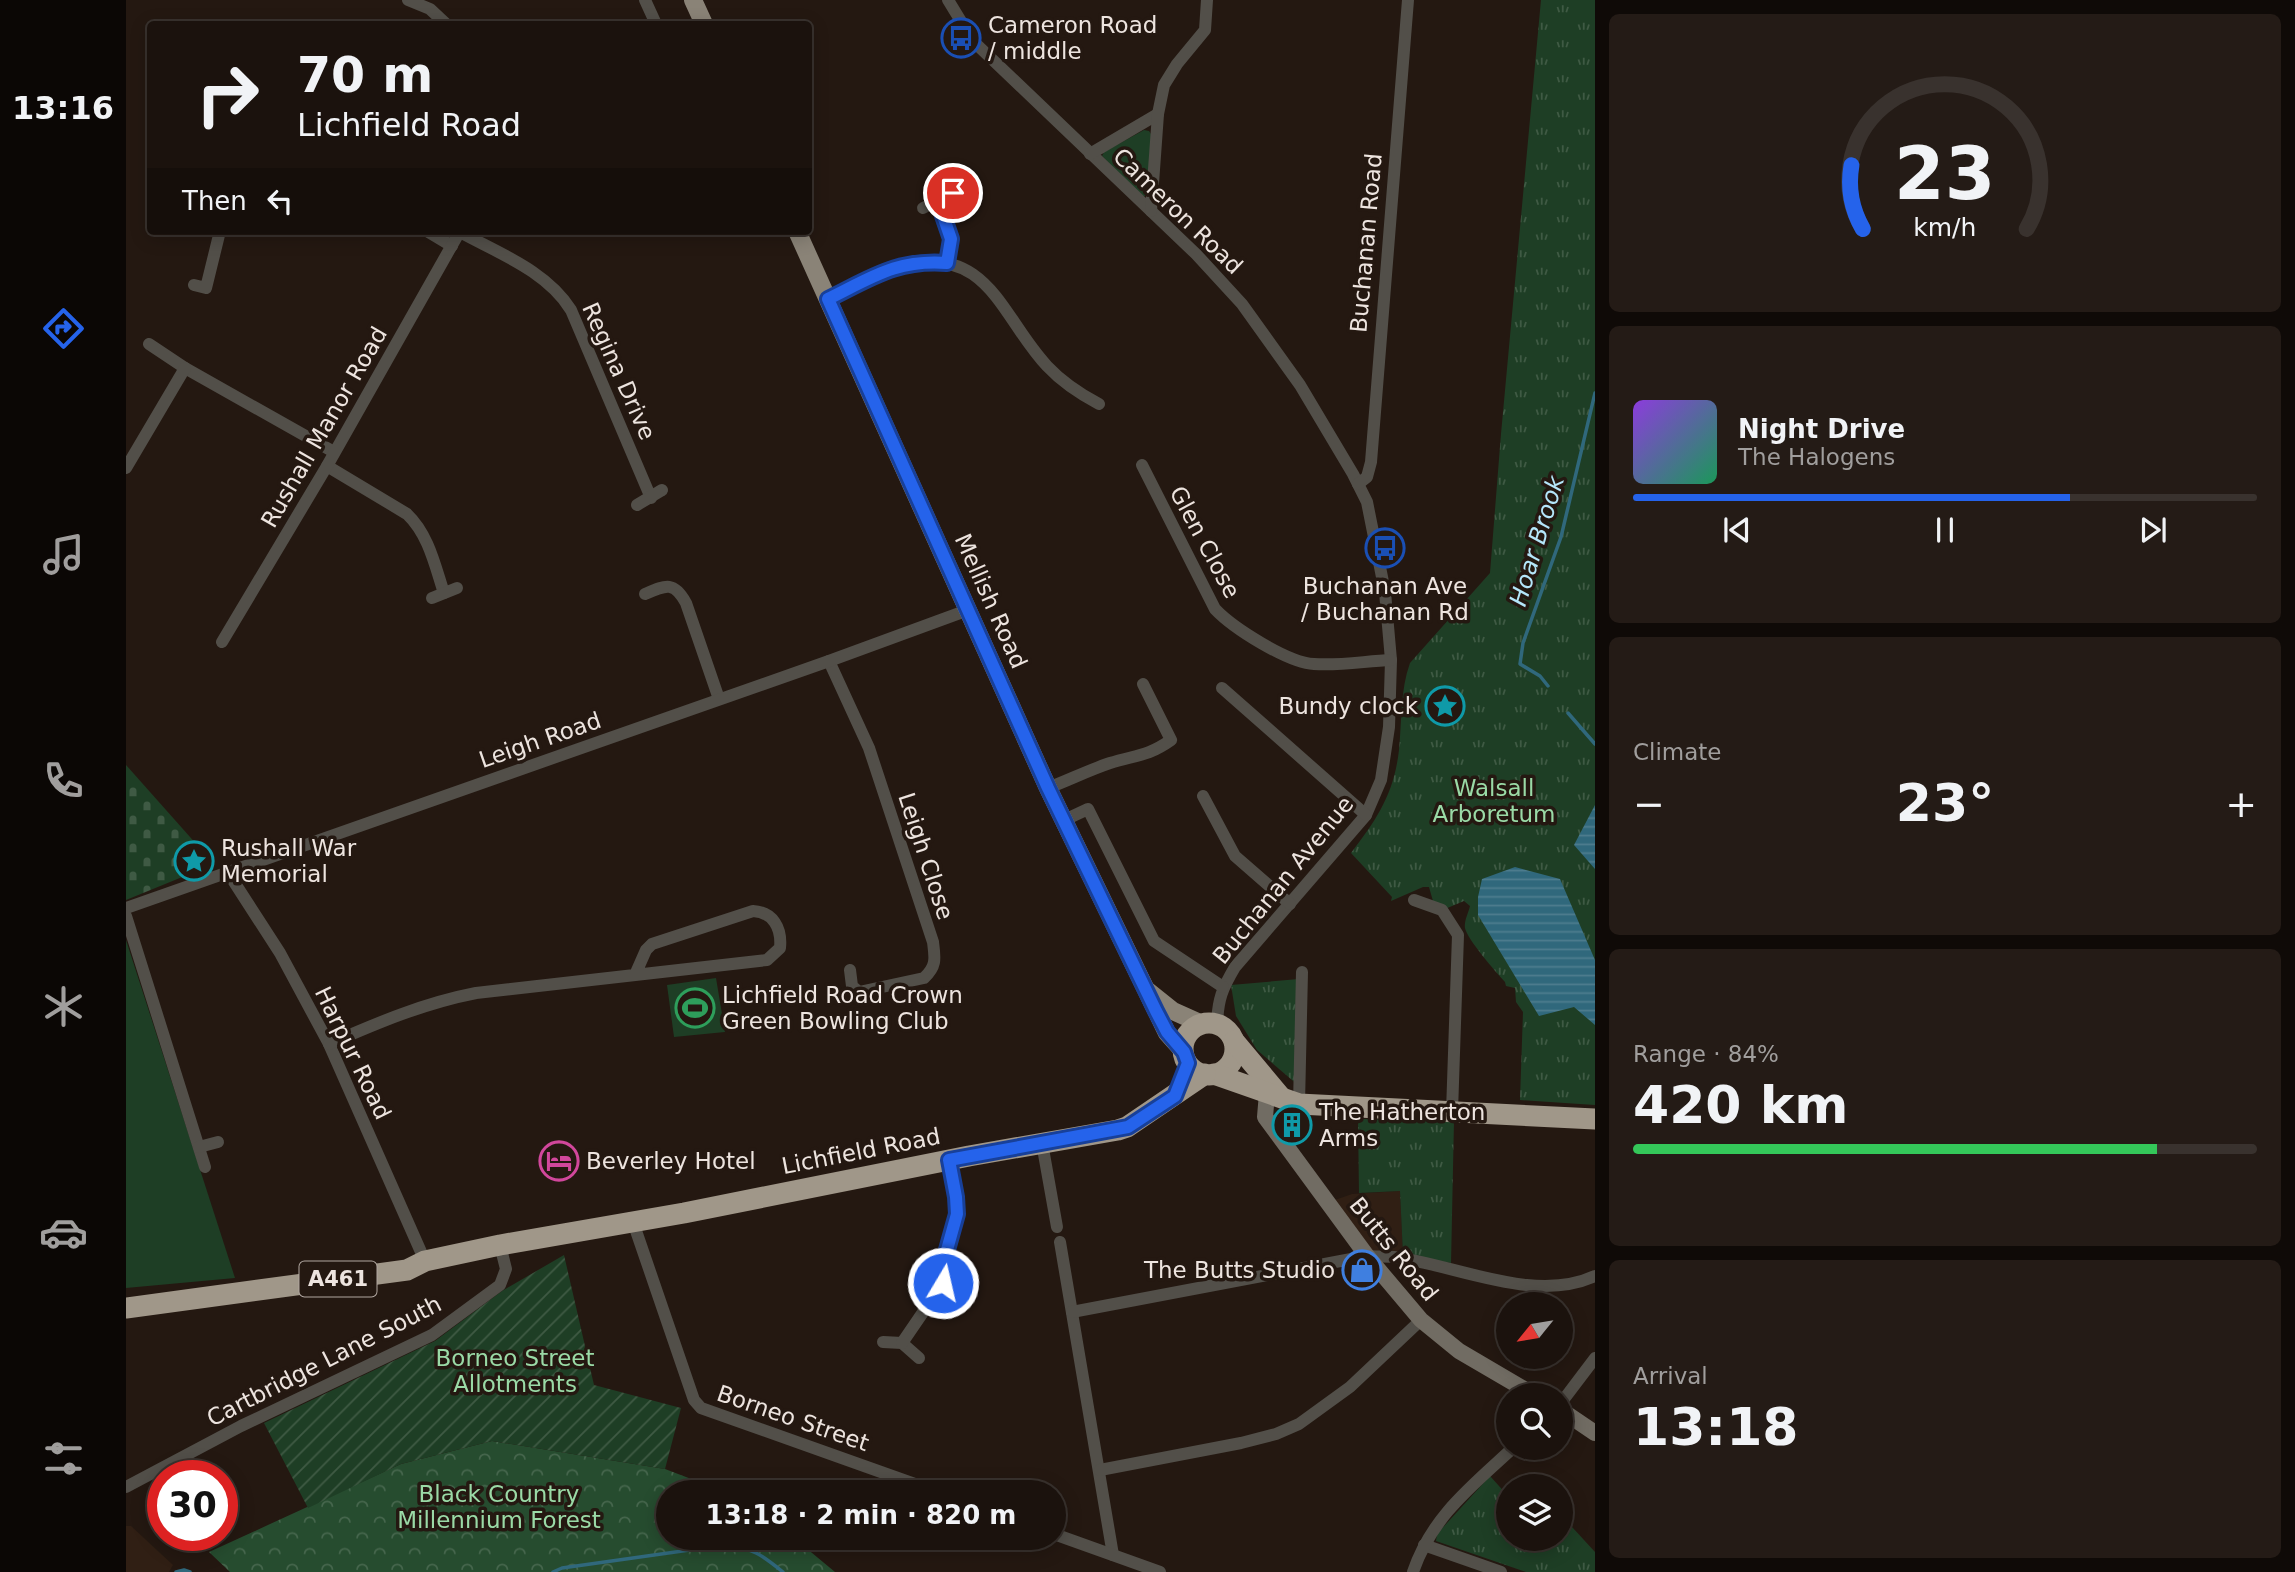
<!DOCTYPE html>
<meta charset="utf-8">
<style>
body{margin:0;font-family:"DejaVu Sans",sans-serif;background:#241b16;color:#f1f3f6;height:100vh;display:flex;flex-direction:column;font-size:26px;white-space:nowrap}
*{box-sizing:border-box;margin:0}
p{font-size:23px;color:#a09e9d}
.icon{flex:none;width:38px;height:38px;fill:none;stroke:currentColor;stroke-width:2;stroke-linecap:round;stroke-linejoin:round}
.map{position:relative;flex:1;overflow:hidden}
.panel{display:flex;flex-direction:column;gap:14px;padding:14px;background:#0f0a07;width:700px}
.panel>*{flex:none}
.banner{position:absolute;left:21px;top:21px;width:665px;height:214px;border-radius:7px;box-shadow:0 4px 18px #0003,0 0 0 2px #39322e;background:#1b120d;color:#f1f3f6;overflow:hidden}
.needle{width:46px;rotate:240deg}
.fabs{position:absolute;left:1370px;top:1292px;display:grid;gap:14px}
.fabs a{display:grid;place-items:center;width:77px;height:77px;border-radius:50%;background:#1b120d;box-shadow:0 4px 18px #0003,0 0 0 2px #39322e;font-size:35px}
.speed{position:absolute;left:21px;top:1460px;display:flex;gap:14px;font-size:35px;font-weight:700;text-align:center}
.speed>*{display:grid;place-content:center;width:91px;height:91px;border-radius:50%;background:#1b120d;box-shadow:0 4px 18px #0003,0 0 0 2px #39322e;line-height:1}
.speed .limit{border:10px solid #d22;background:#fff;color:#111}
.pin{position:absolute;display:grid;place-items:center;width:60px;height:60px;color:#fff;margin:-30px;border:4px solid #fff;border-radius:50%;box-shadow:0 2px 7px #0007}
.me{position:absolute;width:77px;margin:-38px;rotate:9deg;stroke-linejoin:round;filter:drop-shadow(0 0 5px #0008)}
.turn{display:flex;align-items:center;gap:24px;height:147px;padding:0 35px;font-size:32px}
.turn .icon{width:91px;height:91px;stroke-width:2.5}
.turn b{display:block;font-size:49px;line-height:60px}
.then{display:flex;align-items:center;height:66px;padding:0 35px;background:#0003;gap:14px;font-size:26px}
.big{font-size:52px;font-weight:700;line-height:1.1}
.panel .tile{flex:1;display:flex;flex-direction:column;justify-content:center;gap:10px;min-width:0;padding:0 24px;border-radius:10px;background:#241b16}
.panel .dial{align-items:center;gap:0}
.dial svg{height:182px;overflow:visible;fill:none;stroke:#39322e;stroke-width:7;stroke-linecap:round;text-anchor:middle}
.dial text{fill:#f1f3f6;stroke:none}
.song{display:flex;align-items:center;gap:21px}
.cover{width:84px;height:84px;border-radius:10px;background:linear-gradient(135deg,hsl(270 70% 55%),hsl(150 70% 35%))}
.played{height:7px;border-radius:4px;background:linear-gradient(90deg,#2563eb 70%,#39322e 70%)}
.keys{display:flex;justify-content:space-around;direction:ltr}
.heat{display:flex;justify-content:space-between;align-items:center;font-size:38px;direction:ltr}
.charge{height:10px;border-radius:5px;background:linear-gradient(90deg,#34c759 84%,#39322e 0)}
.trip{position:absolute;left:530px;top:1480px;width:410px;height:70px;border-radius:35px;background:#1b120d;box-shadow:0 4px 18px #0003,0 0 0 2px #39322e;font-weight:700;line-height:70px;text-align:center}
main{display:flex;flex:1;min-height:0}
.tab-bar{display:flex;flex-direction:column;width:126px;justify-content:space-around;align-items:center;background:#0b0705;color:#a09e9d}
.tab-bar .icon{width:49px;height:49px}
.tab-bar .on{color:#2563eb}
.tab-bar b{font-size:32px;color:#f1f3f6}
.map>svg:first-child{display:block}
.built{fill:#301f14}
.grass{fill:#1e3e25}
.forest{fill:url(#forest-crowns)}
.cemetery{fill:url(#cemetery-stones)}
.park{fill:url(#park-tufts)}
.garden{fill:url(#garden-furrows)}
.water{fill:url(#water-rules)}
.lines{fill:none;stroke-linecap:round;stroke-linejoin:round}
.stream{stroke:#30687c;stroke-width:3.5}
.street{stroke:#524f49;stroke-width:12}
.secondary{stroke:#716c63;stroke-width:16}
.primary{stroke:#8a8377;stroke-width:18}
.highway{stroke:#a09789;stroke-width:21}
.route-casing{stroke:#184099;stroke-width:18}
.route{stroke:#2563eb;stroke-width:12}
.labels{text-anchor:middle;stroke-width:7;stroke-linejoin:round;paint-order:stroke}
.shield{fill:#241811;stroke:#b1a7a1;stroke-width:2}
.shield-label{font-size:21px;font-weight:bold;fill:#ede4df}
.poi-label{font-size:23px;fill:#ede4df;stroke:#241811;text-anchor:start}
.street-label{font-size:23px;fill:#ede4df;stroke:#241811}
.park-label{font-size:23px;fill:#9adaa6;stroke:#241811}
.water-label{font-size:24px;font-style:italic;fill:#b4e6fa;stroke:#241811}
</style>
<main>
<nav class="tab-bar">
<b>13:16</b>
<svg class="icon on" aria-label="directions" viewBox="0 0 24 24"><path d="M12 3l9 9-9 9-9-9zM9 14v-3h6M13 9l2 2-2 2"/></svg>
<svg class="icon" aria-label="music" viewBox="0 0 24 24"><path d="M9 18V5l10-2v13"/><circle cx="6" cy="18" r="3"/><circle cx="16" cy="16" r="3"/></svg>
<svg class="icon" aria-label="phone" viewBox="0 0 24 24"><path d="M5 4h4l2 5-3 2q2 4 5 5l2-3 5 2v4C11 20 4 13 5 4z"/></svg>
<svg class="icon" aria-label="climate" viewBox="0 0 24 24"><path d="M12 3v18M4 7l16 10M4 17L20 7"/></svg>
<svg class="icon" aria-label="car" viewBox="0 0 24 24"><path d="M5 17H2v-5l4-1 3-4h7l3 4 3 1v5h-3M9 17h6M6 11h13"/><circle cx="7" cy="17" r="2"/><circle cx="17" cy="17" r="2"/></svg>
<svg class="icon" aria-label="filters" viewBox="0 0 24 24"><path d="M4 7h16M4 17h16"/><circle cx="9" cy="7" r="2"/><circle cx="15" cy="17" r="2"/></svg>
</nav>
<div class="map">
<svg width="1469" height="1572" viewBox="0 0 1469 1572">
<defs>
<pattern id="forest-crowns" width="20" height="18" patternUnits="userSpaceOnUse" patternTransform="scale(1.75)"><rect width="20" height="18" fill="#264c2f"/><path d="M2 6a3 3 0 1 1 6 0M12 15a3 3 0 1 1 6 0" fill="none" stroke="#46664d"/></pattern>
<pattern id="cemetery-stones" width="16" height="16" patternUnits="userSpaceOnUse" patternTransform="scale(1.75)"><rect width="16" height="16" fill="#1e3e25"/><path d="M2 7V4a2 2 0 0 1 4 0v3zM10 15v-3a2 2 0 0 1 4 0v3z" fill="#3f5a44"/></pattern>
<pattern id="park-tufts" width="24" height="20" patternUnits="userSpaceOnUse" patternTransform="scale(1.75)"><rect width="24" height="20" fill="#1e3e25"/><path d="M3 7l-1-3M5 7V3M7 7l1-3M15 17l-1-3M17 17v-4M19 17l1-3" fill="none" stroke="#3f5a44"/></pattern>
<pattern id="garden-furrows" width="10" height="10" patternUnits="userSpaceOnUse" patternTransform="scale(1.75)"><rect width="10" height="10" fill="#1e3e25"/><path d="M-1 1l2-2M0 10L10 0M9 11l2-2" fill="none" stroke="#3f5a44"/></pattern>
<pattern id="water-rules" width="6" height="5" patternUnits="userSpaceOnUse" patternTransform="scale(1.75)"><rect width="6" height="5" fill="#30687c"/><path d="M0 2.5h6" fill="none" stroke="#4e7d8e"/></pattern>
</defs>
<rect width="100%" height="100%" fill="#241811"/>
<!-- built -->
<g class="built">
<path d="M1274,1191l3,64 -37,-5 -34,-49 20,-7z"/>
<path d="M0,1526h5l42,39 -4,7h-43z"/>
</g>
<!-- grass -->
<g class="grass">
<path d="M1018,130l5,1 4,6 -5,55 -3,4h-4l-39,-40 2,-4z"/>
<path d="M0,940l109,338 -109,10z"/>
<path d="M590,978l9,54 -51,5 -7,-52z"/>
</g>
<!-- forest -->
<path class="forest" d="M366,1441l173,28 63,24h-60v45h126l41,34h-605l-21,-20 192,-88z"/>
<!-- cemetery -->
<path class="cemetery" d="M0,765l88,99 -88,36z"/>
<!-- park -->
<g class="park">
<path d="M1415,0h54v1105l-75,-5 3,-88 -7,-10 -1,-14 -9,-2 -1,-4c-9,-10 -38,-43 -40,-54 -1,-7 3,-14 5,-22l-6,-5 -19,8 -12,-8 -4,-14h-6l-32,14 1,-4 -41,-44c26,-34 43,-59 48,-103 3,-29 1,-59 11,-87l80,-90 11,-139z"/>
<path d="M1173,979v107l-42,-36 -21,-34 -5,-31z"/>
<path d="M1232,1119l96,1 -3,143 -48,-8 -3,-64 -41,2z"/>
<path d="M1364,1476l18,20v42h53v-23l34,37v20h-69l-90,-31 1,-7z"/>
</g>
<!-- garden -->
<path class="garden" d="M438,1255l30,130 87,23 -16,61 -173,-28 -91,23 -93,44 -44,-85 171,-82 67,-50z"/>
<!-- water -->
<g class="water">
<path d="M1469,805v64l-21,-24z"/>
<path d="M1389,867l45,12 35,81v65l-21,-18 -35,9 -61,-101v-18l4,-18z"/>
</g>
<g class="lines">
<!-- stream -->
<g class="stream">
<path d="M1422,686l-8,-10 -20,-12 3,-21 38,-106 34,-144"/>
<path d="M1442,713l27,31"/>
<path d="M50,1572l8,-2 6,2"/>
<path d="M427,1572l9,-4 163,-23c28,3 37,10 58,27"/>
</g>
<!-- street -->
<g class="street">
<path d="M282,0l22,9 16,15"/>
<path d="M519,0l11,24"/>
<path d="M822,0l25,41 223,213 46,50 58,81 53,89 14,28 18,90 6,68 -2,67 -8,53 -15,35 -131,152c-13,22 -17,32 -18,57"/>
<path d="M964,154l68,-40"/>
<path d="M812,201l13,38 -4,24"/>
<path d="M797,208l30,-15"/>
<path d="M1025,211l7,-97 6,-29 13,-21 28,-34 2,-30"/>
<path d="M301,231l25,15"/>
<path d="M334,232c38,21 87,39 111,78l80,188"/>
<path d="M68,285l12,3 14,-57"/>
<path d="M702,299c22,-11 50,-28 73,-34 88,-21 100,52 146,101 15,16 33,28 52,38"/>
<path d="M23,344l36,24 149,84"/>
<path d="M1016,465l73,144c18,19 73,54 99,55 25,2 52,-3 77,-4"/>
<path d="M201,466l80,48c22,21 28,52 37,79"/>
<path d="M0,468l59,-100"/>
<path d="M1232,484l9,-7 4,-15 37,-462"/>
<path d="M511,505l25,-15"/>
<path d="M519,594c21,-9 29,-13 41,9l33,96"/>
<path d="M306,598l25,-10"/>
<path d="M96,642l105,-176 133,-235"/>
<path d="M703,661l40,87 64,194c2,16 4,24 -9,36l-65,14 -7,-6 -2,-16"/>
<path d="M1096,688l144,127"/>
<path d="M922,788c21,-8 41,-18 62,-25 25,-8 37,-6 61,-23l-28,-56"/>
<path d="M1077,796l32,60 55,48"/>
<path d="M947,816l15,-7 66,132 69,46"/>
<path d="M101,871l53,82 49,91 96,217"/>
<path d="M1288,900l28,10 16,25 -6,177"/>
<path d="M0,908l703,-247 139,-51"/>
<path d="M0,916l79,251"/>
<path d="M203,1044c48,-21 95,-41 147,-51l291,-33 13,-12c2,-20 -7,-36 -27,-37l-101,33 -6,6 -11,25"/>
<path d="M1173,1104l3,-132"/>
<path d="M916,1143l15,84"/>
<path d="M73,1147l19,-5"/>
<path d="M507,1222l61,178 7,8 239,85"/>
<path d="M934,1242l53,313"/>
<path d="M946,1312l295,-56c9,1 18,0 27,1 62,8 141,47 201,19"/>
<path d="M757,1342l19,1 17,15"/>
<path d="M776,1343l41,-60 2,-26 11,-43v-17l-7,-37"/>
<path d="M1435,1403l34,-45"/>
<path d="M974,1470l141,-27 35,-9 23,-10 51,-37 71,-67"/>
<path d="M0,1487l115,-61 191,-91 68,-50 6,-16 -6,-24"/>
<path d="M928,1534l106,38"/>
<path d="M1298,1545l77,27"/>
<path d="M1287,1572c19,-56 59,-86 101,-125"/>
</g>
<!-- secondary -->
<g class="secondary">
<path d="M1141,1093l-2,24 102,139 54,64 38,31 75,44"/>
<path d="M1435,1410l34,23"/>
</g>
<!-- primary -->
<g class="primary">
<path d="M567,0l11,24"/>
<path d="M671,231l251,557 119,245 17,19"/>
<path d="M1022,991l25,20 29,13"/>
</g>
<!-- highway -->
<g class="highway">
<circle cx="1083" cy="1049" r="26"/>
<path d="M1108,1041l46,55"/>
<path d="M1088,1074l85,30 296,15"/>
<path d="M0,1308l281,-38 18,-9 75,-16 184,-32 285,-57 149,-26 9,-3 78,-53"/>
</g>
</g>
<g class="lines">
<!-- route casing -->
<g class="route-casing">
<path id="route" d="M817,1283l2,-26 12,-43 -1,-17 -7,-37 179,-33 47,-31 13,-33 -4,-11 -17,-20 -11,-21 -108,-223 -220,-489c43,-21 69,-40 119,-36l4,-24 -13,-38 15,-8"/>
</g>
<!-- route -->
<use href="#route" class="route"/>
</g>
<!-- icons -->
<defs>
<g id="bus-ring" transform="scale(2.0125)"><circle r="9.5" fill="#241811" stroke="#1a4fb4" stroke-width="1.5"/><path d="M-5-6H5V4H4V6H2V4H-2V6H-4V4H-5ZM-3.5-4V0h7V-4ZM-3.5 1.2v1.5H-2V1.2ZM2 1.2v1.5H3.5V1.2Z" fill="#1a4fb4"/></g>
<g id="sight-ring" transform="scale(2.0125)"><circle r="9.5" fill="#241811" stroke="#0f9aa8" stroke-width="1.5"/><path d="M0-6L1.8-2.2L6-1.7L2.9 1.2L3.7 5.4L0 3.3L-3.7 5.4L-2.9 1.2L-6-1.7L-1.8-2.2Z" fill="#0f9aa8"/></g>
<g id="stadium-ring" transform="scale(2.0125)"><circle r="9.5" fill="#241811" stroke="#2e9e5b" stroke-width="1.5"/><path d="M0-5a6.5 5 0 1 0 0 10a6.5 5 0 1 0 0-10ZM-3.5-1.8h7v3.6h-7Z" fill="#2e9e5b"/></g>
<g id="building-ring" transform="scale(2.0125)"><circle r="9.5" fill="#241811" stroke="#0f9aa8" stroke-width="1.5"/><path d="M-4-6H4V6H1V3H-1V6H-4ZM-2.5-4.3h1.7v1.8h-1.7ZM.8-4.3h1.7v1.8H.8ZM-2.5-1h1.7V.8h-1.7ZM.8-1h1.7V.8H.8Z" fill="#0f9aa8"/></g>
<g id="hotel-ring" transform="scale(2.0125)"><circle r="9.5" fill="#241811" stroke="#d1479c" stroke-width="1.5"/><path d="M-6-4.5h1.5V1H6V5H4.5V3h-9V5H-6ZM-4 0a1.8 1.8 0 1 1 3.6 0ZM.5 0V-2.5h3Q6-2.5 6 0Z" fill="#d1479c"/></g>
<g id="shop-ring" transform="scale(2.0125)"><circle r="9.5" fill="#241811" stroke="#3f7fe0" stroke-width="1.5"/><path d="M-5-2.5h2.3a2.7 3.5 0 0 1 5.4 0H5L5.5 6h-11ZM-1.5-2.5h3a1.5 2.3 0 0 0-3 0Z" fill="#3f7fe0"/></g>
</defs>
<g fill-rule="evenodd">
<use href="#bus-ring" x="835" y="38"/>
<use href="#bus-ring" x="1259" y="548"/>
<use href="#sight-ring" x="1319" y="706"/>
<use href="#sight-ring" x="68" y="861"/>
<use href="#stadium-ring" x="569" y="1008"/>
<use href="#building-ring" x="1166" y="1125"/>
<use href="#hotel-ring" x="433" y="1161"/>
<use href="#shop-ring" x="1236" y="1270"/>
</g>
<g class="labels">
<!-- shield labels -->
<rect class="shield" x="173.5" y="1261.5" width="77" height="35" rx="5"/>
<g class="shield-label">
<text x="212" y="1286">A461</text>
</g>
<!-- poi labels -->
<g class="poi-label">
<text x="862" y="33">Cameron Road<tspan x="862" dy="26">/ middle</tspan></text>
<text x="1259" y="594" text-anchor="middle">Buchanan Ave<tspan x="1259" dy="26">/ Buchanan Rd</tspan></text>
<text x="1292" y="714" text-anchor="end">Bundy clock</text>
<text x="95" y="856">Rushall War<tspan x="95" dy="26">Memorial</tspan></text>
<text x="596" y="1003">Lichfield Road Crown<tspan x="596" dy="26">Green Bowling Club</tspan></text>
<text x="1193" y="1120">The Hatherton<tspan x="1193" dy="26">Arms</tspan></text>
<text x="460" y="1169">Beverley Hotel</text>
<text x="1209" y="1278" text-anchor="end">The Butts Studio</text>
</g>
<!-- street labels -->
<g class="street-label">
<text transform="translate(1052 211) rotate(44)" y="8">Cameron Road</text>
<text transform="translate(1240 243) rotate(-85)" y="8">Buchanan Road</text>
<text transform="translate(493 371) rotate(66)" y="8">Regina Drive</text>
<text transform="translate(198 427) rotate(-60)" y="8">Rushall Manor Road</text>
<text transform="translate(1079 542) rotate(62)" y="8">Glen Close</text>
<text transform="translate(865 601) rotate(66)" y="8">Mellish Road</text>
<text transform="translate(414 740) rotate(-19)" y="8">Leigh Road</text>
<text transform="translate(800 856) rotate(72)" y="8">Leigh Close</text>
<text transform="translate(1157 880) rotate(-51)" y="8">Buchanan Avenue</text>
<text transform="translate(227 1053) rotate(64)" y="8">Harpur Road</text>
<text transform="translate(735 1151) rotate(-11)" y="8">Lichfield Road</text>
<text transform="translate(1268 1249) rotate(51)" y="8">Butts Road</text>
<text transform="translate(198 1361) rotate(-27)" y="8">Cartbridge Lane South</text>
<text transform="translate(667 1418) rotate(19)" y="8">Borneo Street</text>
</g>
<!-- park labels -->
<g class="park-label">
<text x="1368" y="796">Walsall<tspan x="1368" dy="26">Arboretum</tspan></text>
<text x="389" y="1366">Borneo Street<tspan x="389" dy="26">Allotments</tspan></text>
<text x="373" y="1502">Black Country<tspan x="373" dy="26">Millennium Forest</tspan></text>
</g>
<!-- water labels -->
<g class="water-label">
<text transform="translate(1411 541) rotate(-73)" y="8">Hoar Brook</text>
</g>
</g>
</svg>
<div class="fabs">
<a><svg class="needle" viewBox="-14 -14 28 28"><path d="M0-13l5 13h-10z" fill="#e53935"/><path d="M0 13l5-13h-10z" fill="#a09e9d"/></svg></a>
<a><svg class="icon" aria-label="search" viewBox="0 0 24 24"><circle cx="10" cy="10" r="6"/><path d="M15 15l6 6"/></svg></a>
<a><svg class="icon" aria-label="layers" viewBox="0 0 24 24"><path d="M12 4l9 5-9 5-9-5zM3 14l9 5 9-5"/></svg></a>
</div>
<div class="speed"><div class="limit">30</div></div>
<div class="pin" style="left:827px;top:193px;background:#d93025"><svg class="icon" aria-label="arrive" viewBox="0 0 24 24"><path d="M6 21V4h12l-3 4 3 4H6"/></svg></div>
<svg class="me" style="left:817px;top:1283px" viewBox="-20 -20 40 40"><circle r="17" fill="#2563eb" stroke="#fff" stroke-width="3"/><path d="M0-11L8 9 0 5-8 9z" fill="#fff"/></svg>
<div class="trip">13:18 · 2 min · 820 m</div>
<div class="banner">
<div class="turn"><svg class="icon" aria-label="right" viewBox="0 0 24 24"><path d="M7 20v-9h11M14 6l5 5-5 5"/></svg><div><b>70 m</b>Lichfield Road</div></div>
<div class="then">Then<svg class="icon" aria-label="left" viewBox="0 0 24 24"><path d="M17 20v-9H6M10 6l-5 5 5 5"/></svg></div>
</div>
</div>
<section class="panel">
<div class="tile dial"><svg viewBox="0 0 100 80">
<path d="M14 69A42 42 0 1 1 86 69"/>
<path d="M14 69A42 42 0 0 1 9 41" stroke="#2563eb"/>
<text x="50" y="56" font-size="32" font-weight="700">23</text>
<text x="50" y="72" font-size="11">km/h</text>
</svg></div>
<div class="tile">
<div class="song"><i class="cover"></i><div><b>Night Drive</b><p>The Halogens</p></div></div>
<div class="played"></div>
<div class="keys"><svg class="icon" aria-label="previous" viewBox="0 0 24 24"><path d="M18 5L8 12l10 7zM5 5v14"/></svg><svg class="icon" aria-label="pause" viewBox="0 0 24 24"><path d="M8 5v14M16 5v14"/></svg><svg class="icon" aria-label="next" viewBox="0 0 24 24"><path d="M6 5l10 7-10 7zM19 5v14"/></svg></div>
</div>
<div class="tile"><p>Climate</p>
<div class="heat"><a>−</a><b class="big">23°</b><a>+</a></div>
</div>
<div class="tile"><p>Range · 84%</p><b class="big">420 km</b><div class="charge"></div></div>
<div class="tile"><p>Arrival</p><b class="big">13:18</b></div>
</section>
</main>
